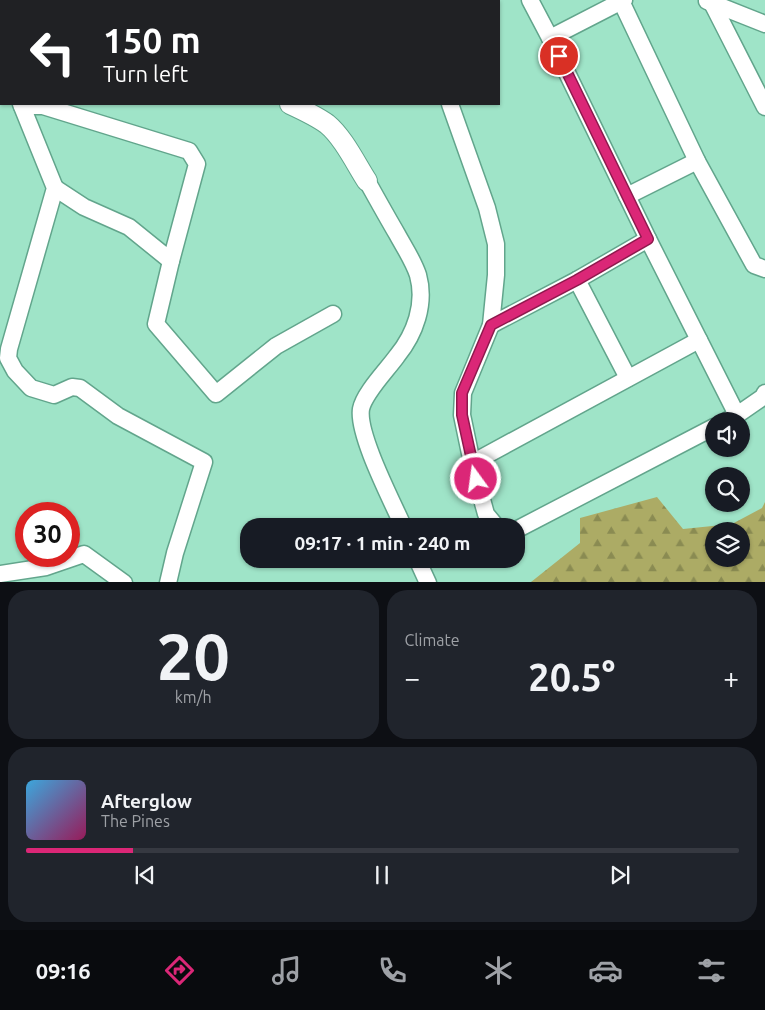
<!DOCTYPE html>
<meta charset="utf-8">
<style>
body{margin:0;font-family:Ubuntu,sans-serif;background:#20242c;color:#f1f3f6;height:100vh;display:flex;flex-direction:column;font-size:19px;white-space:nowrap}
*{box-sizing:border-box;margin:0}
p{font-size:16px;color:#9ea1a6}
.icon{flex:none;width:28px;height:28px;fill:none;stroke:currentColor;stroke-width:2;stroke-linecap:round;stroke-linejoin:round}
.map{position:relative;height:582px;overflow:hidden}
.sheet{display:flex;flex-direction:column;gap:8px;padding:8px;background:#0d0f14;flex:1}
.sheet>*{flex:none}
.guide{position:absolute;left:0px;top:0px;width:500px;height:105px;box-shadow:0 1px 4px #0004;background:#202124;color:#fff;overflow:hidden}
.fabs{position:absolute;left:705px;top:412px;display:grid;gap:10px}
.fabs a{display:grid;place-items:center;width:45px;height:45px;border-radius:50%;background:#171b24;box-shadow:0 1px 4px #0004;font-size:25px}
.speed{position:absolute;left:15px;top:502px;display:flex;gap:10px;font-size:25px;font-weight:700;text-align:center}
.speed>*{display:grid;place-content:center;width:65px;height:65px;border-radius:50%;background:#171b24;box-shadow:0 1px 4px #0004;line-height:1}
.speed .limit{border:8px solid #d22;background:#fff;color:#111}
.pin{position:absolute;display:grid;place-items:center;width:42px;height:42px;color:#fff;margin:-21px;border:2px solid #fff;border-radius:50%;box-shadow:0 1px 5px #0007}
.me{position:absolute;width:55px;margin:-28px;rotate:346deg;stroke-linejoin:round;filter:drop-shadow(0 0 4px #0008)}
.turn{display:flex;align-items:center;gap:18px;height:105px;padding:0 20px;font-size:22px}
.turn .icon{width:65px;height:65px;stroke-width:2.5}
.turn b{display:block;font-size:35px;line-height:42px}
.big{font-size:38px;font-weight:700;line-height:1.1}
.sheet .card{flex:1;display:flex;flex-direction:column;justify-content:center;gap:8px;min-width:0;padding:0 18px;border-radius:20px;background:#20242c}
.sheet .dial{align-items:center;gap:0}
.dial b{font-size:65px;line-height:1}
.song{display:flex;align-items:center;gap:15px}
.cover{width:60px;height:60px;border-radius:8px;background:linear-gradient(135deg,hsl(200 70% 55%),hsl(330 70% 35%))}
.played{height:5px;border-radius:2px;background:linear-gradient(90deg,#db2777 15%,#363941 15%)}
.keys{display:flex;justify-content:space-around;direction:ltr}
.heat{display:flex;justify-content:space-between;align-items:center;font-size:28px;direction:ltr}
.sheet .tiles{flex:1;display:grid;gap:8px;grid-template-columns:1fr 1fr}
.card:last-child{grid-column:span 2}
.trip{position:absolute;left:240px;top:518px;width:285px;height:50px;border-radius:20px;background:#171b24;box-shadow:0 1px 4px #0004;font-weight:700;line-height:50px;text-align:center}
.menu{display:flex;height:80px;justify-content:space-around;align-items:center;background:#090b0e;color:#9ea1a6}
.menu .icon{width:35px;height:35px}
.menu .active{color:#db2777}
.menu b{font-size:22px;color:#f1f3f6}
.map>svg:first-child{display:block}
.forest{fill:url(#forest-firs);fill-rule:evenodd}
.lines{fill:none;stroke-linecap:round;stroke-linejoin:round}
.minor-casing{stroke:#62a58c;stroke-width:19}
.tertiary-casing{stroke:#62a58c;stroke-width:22}
.minor{stroke:#fff;stroke-width:16}
.tertiary{stroke:#fff;stroke-width:20}
.route-casing{stroke:#8e194d;stroke-width:12}
.route{stroke:#db2777;stroke-width:9}
</style>
<div class="map">
<svg width="765" height="583" viewBox="0 0 765 583">
<defs>
<pattern id="forest-firs" width="22" height="20" patternUnits="userSpaceOnUse" patternTransform="scale(1.25)"><rect width="22" height="20" fill="#acab65"/><path d="M5 1l3.5 6h-7zM16 11l3.5 6h-7z" fill="#8a8b52"/></pattern>
</defs>
<rect width="100%" height="100%" fill="#9fe4c8"/>
<!-- forest -->
<path class="forest" d="M657,497l26,32 49,-5 30,-16 3,-6v80h-234l49,-39v-25zM714,531h27v28h-27z"/>
<g class="lines">
<!-- minor casing -->
<g class="minor-casing">
<g id="minor">
<path d="M209,0v1"/>
<path d="M405,0v1"/>
<path d="M530,0l20,38 98,201 89,176"/>
<path d="M128,1v-1"/>
<path d="M291,1l1,-1"/>
<path d="M621,1l76,160 57,104 11,4"/>
<path d="M707,1l58,23"/>
<path d="M712,3l53,104"/>
<path d="M550,38l74,-38"/>
<path d="M0,80h1"/>
<path d="M21,104l34,84 -46,161 -1,9 7,13 16,17 23,7 18,-8 8,1 38,28 86,46 -29,91 -7,30"/>
<path d="M450,104l37,104 9,36v31l-5,50 -28,68 -1,22 10,48 14,51 10,12"/>
<path d="M22,106h21l146,45 8,13 -26,97 -42,-34 -45,-20 -29,-19"/>
<path d="M367,181c10,18 20,36 30,53 7,13 16,26 21,41 8,29 -3,59 -21,81 -10,14 -33,37 -36,53 -4,25 31,92 42,117"/>
<path d="M627,196l70,-35"/>
<path d="M171,261l-15,63 60,70 60,-48 57,-32"/>
<path d="M577,280l51,98"/>
<path d="M491,325l86,-45 71,-41"/>
<path d="M726,421l11,-6 26,-18 2,-4"/>
<path d="M472,463l227,-123"/>
<path d="M516,530l198,-103"/>
<path d="M417,559l11,24"/>
<path d="M0,574l46,-7 38,-13 40,29"/>
</g>
</g>
<!-- tertiary casing -->
<g class="tertiary-casing">
<g id="tertiary">
<path d="M0,1h2"/>
<path d="M290,104c13,6 26,12 37,20 16,13 29,40 40,57"/>
</g>
</g>
<!-- minor -->
<use href="#minor" class="minor"/>
<!-- tertiary -->
<use href="#tertiary" class="tertiary"/>
</g>
<g class="lines">
<!-- route casing -->
<g class="route-casing">
<path id="route" d="M476,479l-14,-64v-22l29,-68 86,-45 71,-41 -89,-183"/>
</g>
<!-- route -->
<use href="#route" class="route"/>
</g>
</svg>
<div class="fabs">
<a><svg class="icon" aria-label="sound" viewBox="0 0 24 24"><path d="M4 9h4l5-4v14l-5-4H4zM17 9q2 3 0 6"/></svg></a>
<a><svg class="icon" aria-label="search" viewBox="0 0 24 24"><circle cx="10" cy="10" r="6"/><path d="M15 15l6 6"/></svg></a>
<a><svg class="icon" aria-label="layers" viewBox="0 0 24 24"><path d="M12 4l9 5-9 5-9-5zM3 14l9 5 9-5"/></svg></a>
</div>
<div class="speed"><div class="limit">30</div></div>
<div class="pin" style="left:559px;top:56px;background:#d93025"><svg class="icon" aria-label="arrive" viewBox="0 0 24 24"><path d="M6 21V4h12l-3 4 3 4H6"/></svg></div>
<svg class="me" style="left:476px;top:479px" viewBox="-20 -20 40 40"><circle r="17" fill="#db2777" stroke="#fff" stroke-width="3"/><path d="M0-11L8 9 0 5-8 9z" fill="#fff"/></svg>
<div class="trip">09:17 · 1 min · 240 m</div>
<div class="guide">
<div class="turn"><svg class="icon" aria-label="left" viewBox="0 0 24 24"><path d="M17 20v-9H6M10 6l-5 5 5 5"/></svg><div><b>150 m</b>Turn left</div></div>
</div>
</div>
<section class="sheet">
<div class="tiles">
<div class="card dial"><b>20</b><p>km/h</p></div>
<div class="card"><p>Climate</p>
<div class="heat"><a>−</a><b class="big">20.5°</b><a>+</a></div>
</div>
<div class="card">
<div class="song"><i class="cover"></i><div><b>Afterglow</b><p>The Pines</p></div></div>
<div class="played"></div>
<div class="keys"><svg class="icon" aria-label="previous" viewBox="0 0 24 24"><path d="M18 5L8 12l10 7zM5 5v14"/></svg><svg class="icon" aria-label="pause" viewBox="0 0 24 24"><path d="M8 5v14M16 5v14"/></svg><svg class="icon" aria-label="next" viewBox="0 0 24 24"><path d="M6 5l10 7-10 7zM19 5v14"/></svg></div>
</div>
</div>
</section>
<nav class="menu">
<b>09:16</b>
<svg class="icon active" aria-label="directions" viewBox="0 0 24 24"><path d="M12 3l9 9-9 9-9-9zM9 14v-3h6M13 9l2 2-2 2"/></svg>
<svg class="icon" aria-label="music" viewBox="0 0 24 24"><path d="M9 18V5l10-2v13"/><circle cx="6" cy="18" r="3"/><circle cx="16" cy="16" r="3"/></svg>
<svg class="icon" aria-label="phone" viewBox="0 0 24 24"><path d="M5 4h4l2 5-3 2q2 4 5 5l2-3 5 2v4C11 20 4 13 5 4z"/></svg>
<svg class="icon" aria-label="climate" viewBox="0 0 24 24"><path d="M12 3v18M4 7l16 10M4 17L20 7"/></svg>
<svg class="icon" aria-label="car" viewBox="0 0 24 24"><path d="M5 17H2v-5l4-1 3-4h7l3 4 3 1v5h-3M9 17h6M6 11h13"/><circle cx="7" cy="17" r="2"/><circle cx="17" cy="17" r="2"/></svg>
<svg class="icon" aria-label="filters" viewBox="0 0 24 24"><path d="M4 7h16M4 17h16"/><circle cx="9" cy="7" r="2"/><circle cx="15" cy="17" r="2"/></svg>
</nav>
